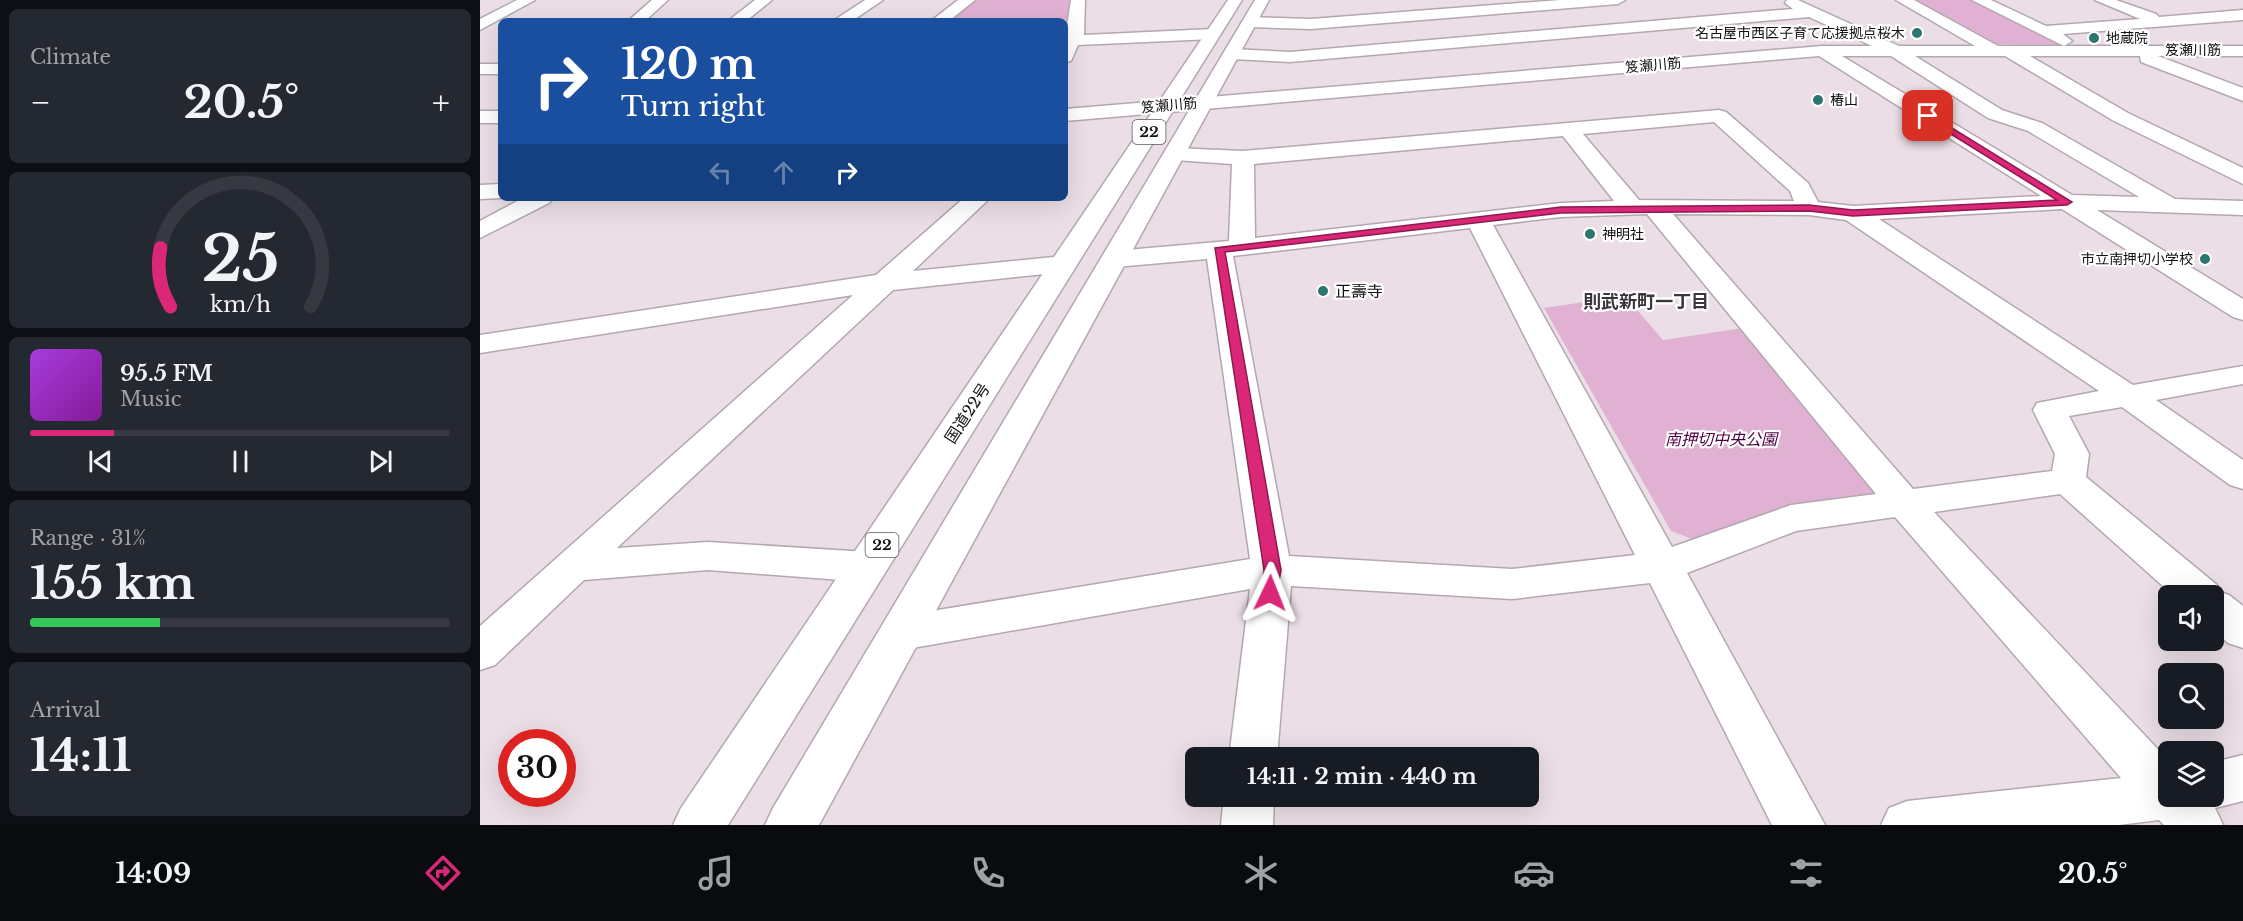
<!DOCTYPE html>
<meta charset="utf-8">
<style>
body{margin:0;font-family:"Libre Baskerville","Noto Sans JP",serif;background:#242831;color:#f1f3f6;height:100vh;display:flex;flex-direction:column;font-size:22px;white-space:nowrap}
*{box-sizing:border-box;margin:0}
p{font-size:20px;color:#9ea1a6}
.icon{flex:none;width:33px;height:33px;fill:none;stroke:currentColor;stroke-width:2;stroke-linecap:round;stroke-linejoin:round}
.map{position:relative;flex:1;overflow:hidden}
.details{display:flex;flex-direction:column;gap:9px;padding:9px;background:#0d0f14;width:480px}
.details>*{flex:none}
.banner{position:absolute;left:18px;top:18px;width:570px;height:183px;border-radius:9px;box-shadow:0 6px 24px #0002;background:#1a4fa0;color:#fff;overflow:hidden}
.fabs{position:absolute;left:1678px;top:585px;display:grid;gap:12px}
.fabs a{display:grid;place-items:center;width:66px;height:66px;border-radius:9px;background:#171b24;box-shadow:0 6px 24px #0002;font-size:30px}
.speed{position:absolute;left:18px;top:729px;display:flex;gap:12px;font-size:30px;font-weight:700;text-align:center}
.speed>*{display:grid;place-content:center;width:78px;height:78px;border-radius:50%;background:#171b24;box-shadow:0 6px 24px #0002;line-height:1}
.speed .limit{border:9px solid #d22;background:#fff;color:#111}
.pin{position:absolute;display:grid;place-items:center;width:51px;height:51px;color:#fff;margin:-26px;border-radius:12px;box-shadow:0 3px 9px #0006}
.me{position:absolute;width:66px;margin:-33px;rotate:2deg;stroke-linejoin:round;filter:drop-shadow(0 0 4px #0008)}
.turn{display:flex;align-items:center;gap:21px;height:126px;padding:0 24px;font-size:27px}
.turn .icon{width:78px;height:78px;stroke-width:2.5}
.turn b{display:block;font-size:42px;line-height:51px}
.lanes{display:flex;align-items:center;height:57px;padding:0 24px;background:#0003;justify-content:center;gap:30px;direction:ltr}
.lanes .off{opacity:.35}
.big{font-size:45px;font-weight:700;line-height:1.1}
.details .card{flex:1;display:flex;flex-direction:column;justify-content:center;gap:9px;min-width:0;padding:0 21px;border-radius:9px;background:#242831}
.details .dial{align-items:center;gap:0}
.dial svg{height:156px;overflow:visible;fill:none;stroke:#363941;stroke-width:7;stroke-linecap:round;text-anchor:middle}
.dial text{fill:#f1f3f6;stroke:none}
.song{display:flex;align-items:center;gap:18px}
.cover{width:72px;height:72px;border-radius:9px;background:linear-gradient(135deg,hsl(280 70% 55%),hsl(290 70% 35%))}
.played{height:6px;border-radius:3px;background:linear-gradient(90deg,#db2777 20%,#363941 20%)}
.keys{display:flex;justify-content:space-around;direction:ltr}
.heat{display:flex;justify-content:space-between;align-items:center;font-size:33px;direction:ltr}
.charge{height:9px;border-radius:4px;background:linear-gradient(90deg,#34c759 31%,#363941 0)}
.trip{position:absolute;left:705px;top:747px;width:354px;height:60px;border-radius:9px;background:#171b24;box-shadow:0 6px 24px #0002;font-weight:700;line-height:60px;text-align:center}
.menu{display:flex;height:96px;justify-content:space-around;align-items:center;background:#090b0e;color:#9ea1a6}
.menu .icon{width:42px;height:42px}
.menu .current{color:#db2777}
.menu b{font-size:27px;color:#f1f3f6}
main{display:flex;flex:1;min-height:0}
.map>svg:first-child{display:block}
.green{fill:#e1b1d3}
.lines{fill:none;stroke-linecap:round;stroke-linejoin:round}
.minor-casing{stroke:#b3a7b0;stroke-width:3}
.highway-casing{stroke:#b3a7b0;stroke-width:3}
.minor{fill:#fff;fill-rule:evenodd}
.highway{fill:#fff;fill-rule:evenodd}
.route{fill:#db2777;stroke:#8e194d;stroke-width:1.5}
.poi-dot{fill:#2d756f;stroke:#fff;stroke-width:2}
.labels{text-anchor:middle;stroke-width:4.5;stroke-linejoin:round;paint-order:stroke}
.far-poi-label{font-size:14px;fill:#151114;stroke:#fff;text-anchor:start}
.far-street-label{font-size:14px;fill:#151114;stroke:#fff}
.shield{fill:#fff;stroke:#5b585a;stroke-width:1.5}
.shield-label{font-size:15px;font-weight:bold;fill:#151114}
.poi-label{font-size:16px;fill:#151114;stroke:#fff;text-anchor:start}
.street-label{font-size:16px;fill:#151114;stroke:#fff}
.park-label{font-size:16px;font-style:italic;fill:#500143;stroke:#fff}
.neighbourhood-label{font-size:18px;font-weight:bold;fill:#3e343b;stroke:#fff}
</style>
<main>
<section class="details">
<div class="card"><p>Climate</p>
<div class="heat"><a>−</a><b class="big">20.5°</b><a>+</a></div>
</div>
<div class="card dial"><svg viewBox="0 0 100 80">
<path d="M14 69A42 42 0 1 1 86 69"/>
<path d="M14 69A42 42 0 0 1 9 39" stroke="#db2777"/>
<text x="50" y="56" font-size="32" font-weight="700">25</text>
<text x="50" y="72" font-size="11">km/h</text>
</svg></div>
<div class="card">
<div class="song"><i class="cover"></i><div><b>95.5 FM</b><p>Music</p></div></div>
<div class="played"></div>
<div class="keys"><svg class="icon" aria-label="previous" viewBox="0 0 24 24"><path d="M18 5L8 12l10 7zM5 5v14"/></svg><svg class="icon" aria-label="pause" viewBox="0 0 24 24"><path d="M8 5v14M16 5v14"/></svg><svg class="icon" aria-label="next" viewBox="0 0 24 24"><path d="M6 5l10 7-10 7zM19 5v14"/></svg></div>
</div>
<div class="card"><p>Range · 31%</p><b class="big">155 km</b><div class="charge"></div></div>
<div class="card"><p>Arrival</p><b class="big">14:11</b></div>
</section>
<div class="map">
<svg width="1763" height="825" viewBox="0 0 1763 825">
<rect width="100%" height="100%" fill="#ebdee6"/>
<!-- green -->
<g class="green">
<path d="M495,0h98l-2,20 -125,1z"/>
<path d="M1430,0h62l92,45 -70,-1z"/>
<path d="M1145,296l38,44 80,-12 135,163 -5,8 -170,44 -32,-12 -127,-223z"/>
</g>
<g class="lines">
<!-- minor casing -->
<g class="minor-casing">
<g id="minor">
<path d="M37,0h18l-55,30v-11z"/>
<path d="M172,0h16l-23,21h-17z"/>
<path d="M275,0h17l-26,21h-18z"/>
<path d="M385,0h18l-31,21h-19z"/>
<path d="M478,0h17l-26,21h-18z"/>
<path d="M591,0h14l-1,35 129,-6 8,5 -8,5 -135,6 -7,16 -6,1v-23z"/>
<path d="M1080,0h65l-7,4 -307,25 -61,-2 -8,-5 8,-5 61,2z"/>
<path d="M1307,0h11l101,46h76l-79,-46h18l84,46h66l-92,-46h19l55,26 94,-7 -45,-19h21l40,14 3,3 84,-7v10l-180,14 9,7 -8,5h179v10h-85l85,32v13l-102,-39 -1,-6h-110l98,57 115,55v16l-129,-63 -109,-65h-90l87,54 40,13 133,76 68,2v14l-146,-5 146,89v21l-10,-3 -171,-108 -183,10 254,166 110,-19v18l-87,16 87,60v29l-13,-4 -108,-78 -53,9 20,38 -3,23 131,108 3,7 9,3 14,11v42l-15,-5 -14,-12v-35h-40l-114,-102 -126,18 235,249v35h45v-34l29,-7v46l-28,7 8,17h-59l-5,-5 -40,5h-238l8,-17 18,-7 214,-23 -226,-261 -99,14 -109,42 138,252h-53l-122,-242 -138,16 -221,-13 -14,172h-48l21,-169 -349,61 -15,-5 -6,-12 6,-12 15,-5 349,-57 -43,-300 -92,8 -9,-2 -4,-6 4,-6 9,-2 114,-10 3,-77 -57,-4 -8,-1 -3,-5 3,-5 8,-1 68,3 476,-41 7,2 82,71 10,19 35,4 188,-10 -222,-140 -754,65v-12l757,-63h50l-63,-29 -519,45 -58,-3 -9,-5 9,-5 58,3 503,-43 -8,-6zM1362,56h49l97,62 40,13 111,66 -67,-2zM1234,122l76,69 4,10 -155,-1 -56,-66zM1083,136l51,65 -53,2 -306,35 -1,-74zM1167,214l229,280 -85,11 -119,42 -179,-322 68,-8zM1193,214l136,1 37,5 253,171 -62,12 -4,7 22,44 -3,17 -139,18zM990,228l165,327 -123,14 -223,-13 -56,-300z"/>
<rect x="0" y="64" width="21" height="10"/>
<rect x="0" y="111" width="21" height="12"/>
<path d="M21,184v14l-21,1v-14z"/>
<path d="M43,198h30l-4,5 -69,35v-17z"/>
<path d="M484,198h26l-77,73 151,-15 9,2 4,6 -4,6 -9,2 -171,18 -276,258 91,-6 160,10 14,5 6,10 -6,10 -14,5 -160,-12 -124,10 -89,85 -15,5v-44l373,-331 -373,58v-18l396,-60z"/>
<path d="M744,796h50l-1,29h-52z"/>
</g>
</g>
<!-- highway casing -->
<g class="highway-casing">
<g id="highway">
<path d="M748,0h14l-514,825h-55l8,-17z"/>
<path d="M775,0h14l-450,825h-54l8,-17z"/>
</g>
</g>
<!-- minor -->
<use href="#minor" class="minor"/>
<!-- highway -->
<use href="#highway" class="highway"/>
</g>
<!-- route -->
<path class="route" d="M1445,115h6l141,87 -5,3 -214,11 -44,-5 -248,2 -336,39 56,318 -5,27h-12l-3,-4 3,-23 -49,-322 346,-41 248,-2 44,5 204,-10 -132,-82z"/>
<!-- markers -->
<g class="poi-dot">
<circle cx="1437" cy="33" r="6"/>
<circle cx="1614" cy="38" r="6"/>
<circle cx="1338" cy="100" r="6"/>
<circle cx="1110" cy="234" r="6"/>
<circle cx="1725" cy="259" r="6"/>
<circle cx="843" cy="291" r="6"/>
</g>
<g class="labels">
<!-- far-poi labels -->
<g class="far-poi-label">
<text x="1425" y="38" text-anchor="end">名古屋市西区子育て応援拠点桜木</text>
<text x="1626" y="43">地蔵院</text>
<text x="1350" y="105">椿山</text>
<text x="1122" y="239">神明社</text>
<text x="1713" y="264" text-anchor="end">市立南押切小学校</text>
</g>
<!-- far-street labels -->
<g class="far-street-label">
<text x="1713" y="55">笈瀬川筋</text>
<text transform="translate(1173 65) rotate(-5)" y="5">笈瀬川筋</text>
<text transform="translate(689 105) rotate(-5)" y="5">笈瀬川筋</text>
</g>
<!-- shield labels -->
<g class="shield">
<rect x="652.5" y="120" width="33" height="24" rx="4.5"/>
<rect x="385.5" y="533" width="33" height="24" rx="4.5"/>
</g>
<g class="shield-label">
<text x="669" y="137">22</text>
<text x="402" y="550">22</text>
</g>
<!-- poi labels -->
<g class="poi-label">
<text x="855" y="297">正壽寺</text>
</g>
<!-- street labels -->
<g class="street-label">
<text transform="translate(487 413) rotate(-57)" y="6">国道22号</text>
</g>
<!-- park labels -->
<g class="park-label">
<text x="1241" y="445">南押切中央公園</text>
</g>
<!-- neighbourhood labels -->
<g class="neighbourhood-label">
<text x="1166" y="308">則武新町一丁目</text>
</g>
</g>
</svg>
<div class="fabs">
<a><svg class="icon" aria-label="sound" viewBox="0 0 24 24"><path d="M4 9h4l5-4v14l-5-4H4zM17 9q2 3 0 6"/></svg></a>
<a><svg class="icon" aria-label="search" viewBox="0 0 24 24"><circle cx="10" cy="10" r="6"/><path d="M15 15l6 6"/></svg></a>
<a><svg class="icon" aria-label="layers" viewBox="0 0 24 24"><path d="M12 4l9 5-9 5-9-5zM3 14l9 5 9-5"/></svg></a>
</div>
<div class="speed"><div class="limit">30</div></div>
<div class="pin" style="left:1448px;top:116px;background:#d93025"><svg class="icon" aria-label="arrive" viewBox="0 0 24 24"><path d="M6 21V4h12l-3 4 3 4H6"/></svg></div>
<svg class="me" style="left:790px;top:593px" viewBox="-20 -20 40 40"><path d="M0-17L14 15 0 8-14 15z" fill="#db2777" stroke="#fff" stroke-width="4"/></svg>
<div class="trip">14:11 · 2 min · 440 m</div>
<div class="banner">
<div class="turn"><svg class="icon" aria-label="right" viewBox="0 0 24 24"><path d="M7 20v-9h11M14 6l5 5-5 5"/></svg><div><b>120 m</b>Turn right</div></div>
<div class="lanes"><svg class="icon off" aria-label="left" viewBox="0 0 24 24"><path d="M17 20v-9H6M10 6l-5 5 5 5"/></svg><svg class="icon off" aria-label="ahead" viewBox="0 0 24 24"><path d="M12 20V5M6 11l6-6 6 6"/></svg><svg class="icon" aria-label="right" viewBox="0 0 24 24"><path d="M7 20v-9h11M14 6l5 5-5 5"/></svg></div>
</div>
</div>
</main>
<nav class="menu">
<b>14:09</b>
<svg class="icon current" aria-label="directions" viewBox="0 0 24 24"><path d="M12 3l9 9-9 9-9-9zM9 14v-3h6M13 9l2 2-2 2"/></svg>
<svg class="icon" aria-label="music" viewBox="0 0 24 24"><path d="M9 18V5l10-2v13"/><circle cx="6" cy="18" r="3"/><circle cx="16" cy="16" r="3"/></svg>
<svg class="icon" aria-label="phone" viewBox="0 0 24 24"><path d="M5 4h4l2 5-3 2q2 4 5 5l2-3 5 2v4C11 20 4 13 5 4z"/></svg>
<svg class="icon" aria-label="climate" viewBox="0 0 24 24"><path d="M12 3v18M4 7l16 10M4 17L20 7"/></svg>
<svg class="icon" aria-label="car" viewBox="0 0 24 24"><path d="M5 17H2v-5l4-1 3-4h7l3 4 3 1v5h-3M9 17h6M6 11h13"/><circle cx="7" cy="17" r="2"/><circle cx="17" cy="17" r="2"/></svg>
<svg class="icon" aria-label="filters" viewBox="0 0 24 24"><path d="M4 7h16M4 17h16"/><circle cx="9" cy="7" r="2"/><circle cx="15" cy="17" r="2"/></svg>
<b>20.5°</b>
</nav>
